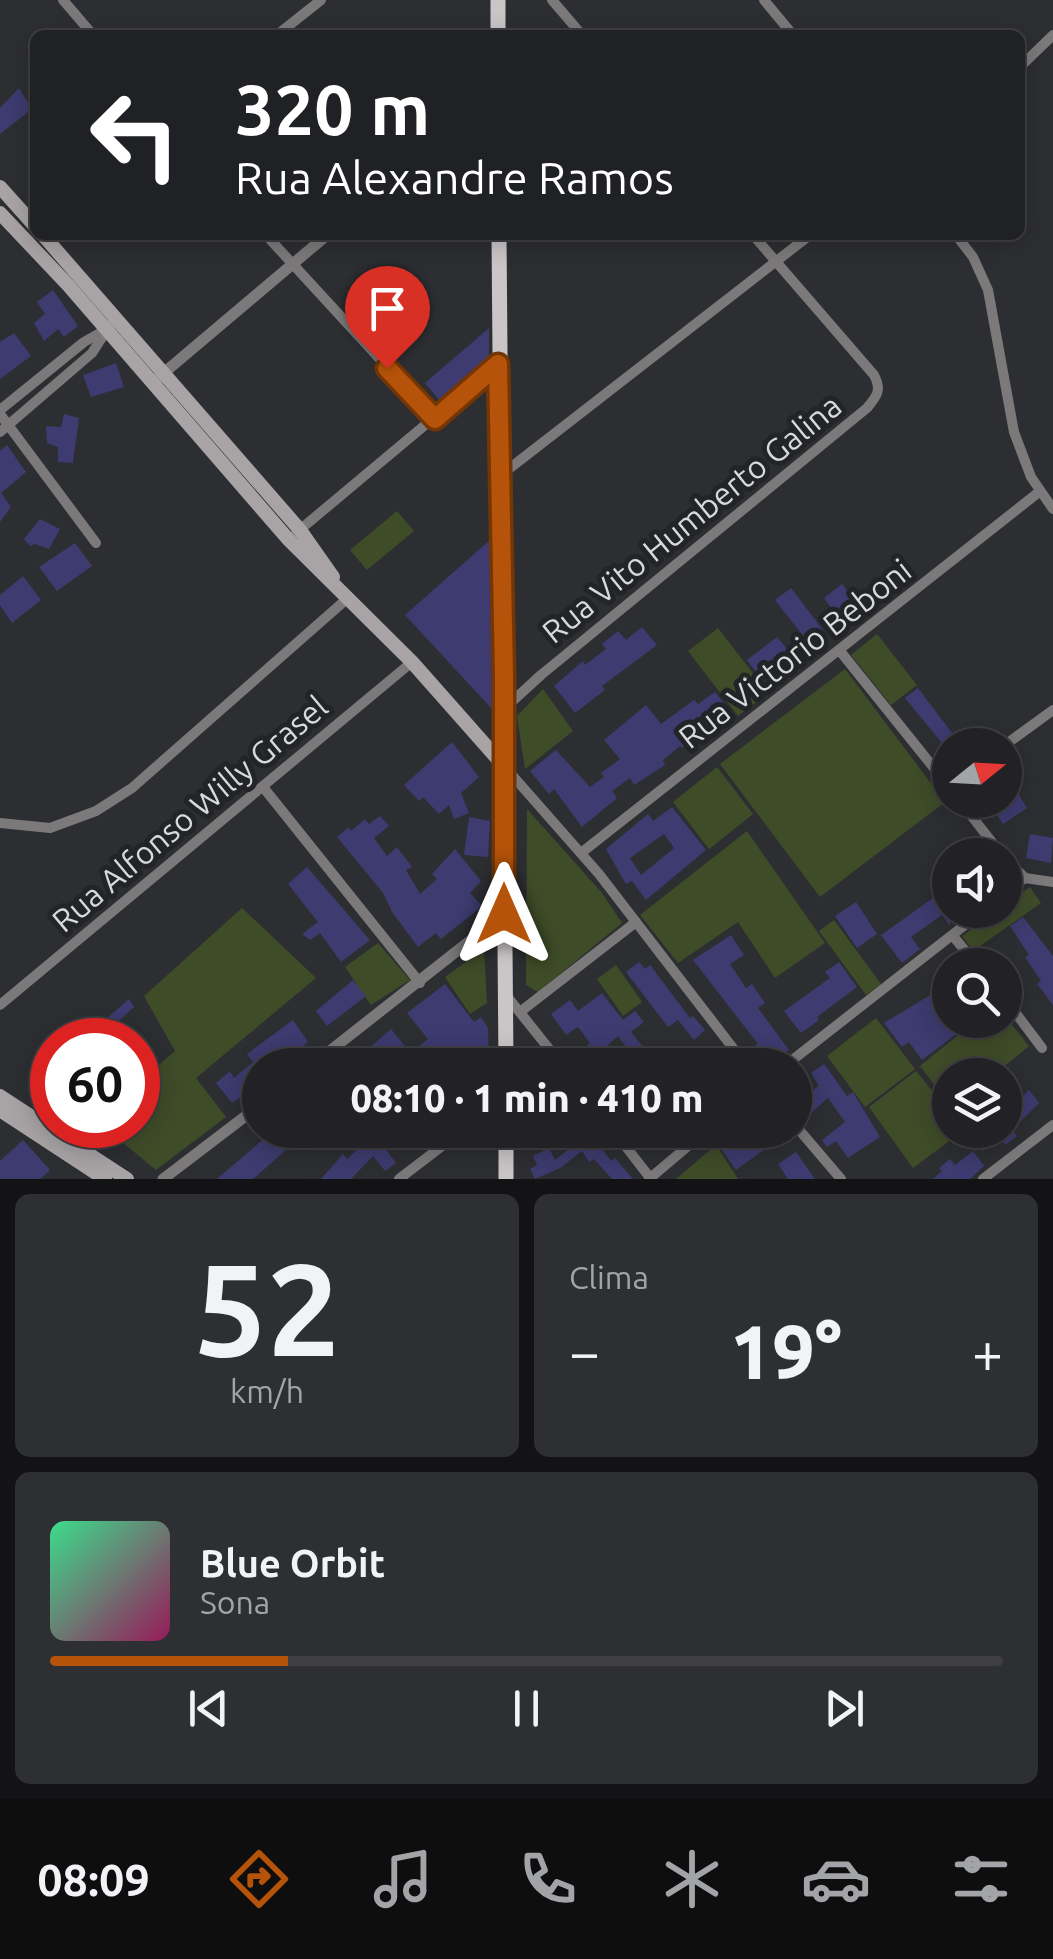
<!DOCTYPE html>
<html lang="pt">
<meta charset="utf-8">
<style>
body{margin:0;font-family:Ubuntu,sans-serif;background:#2e2f32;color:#f1f3f6;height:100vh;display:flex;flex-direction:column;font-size:38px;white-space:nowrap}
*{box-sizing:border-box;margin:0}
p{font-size:32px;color:#a2a4a7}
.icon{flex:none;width:55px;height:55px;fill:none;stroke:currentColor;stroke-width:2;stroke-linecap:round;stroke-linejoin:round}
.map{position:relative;height:1179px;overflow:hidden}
.drawer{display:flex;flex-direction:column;gap:15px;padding:15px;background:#131315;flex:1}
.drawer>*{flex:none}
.top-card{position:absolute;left:30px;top:30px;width:995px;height:210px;border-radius:15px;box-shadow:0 5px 25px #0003,0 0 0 2px #3f3f43;background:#202124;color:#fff;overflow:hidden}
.needle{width:65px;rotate:72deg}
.controls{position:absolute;left:932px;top:728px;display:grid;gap:20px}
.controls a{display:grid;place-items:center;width:90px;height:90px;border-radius:50%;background:#222226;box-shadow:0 5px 25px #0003,0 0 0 2px #3f3f43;font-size:50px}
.speed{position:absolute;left:30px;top:1018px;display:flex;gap:20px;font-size:50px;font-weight:700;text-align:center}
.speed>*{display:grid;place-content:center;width:130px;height:130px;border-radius:50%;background:#222226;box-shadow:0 5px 25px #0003,0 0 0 2px #3f3f43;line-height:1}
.speed .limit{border:15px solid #d22;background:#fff;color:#111}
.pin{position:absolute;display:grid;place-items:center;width:85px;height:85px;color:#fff;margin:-102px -42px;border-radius:50% 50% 50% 0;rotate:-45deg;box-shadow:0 0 10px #0007}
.pin .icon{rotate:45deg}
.me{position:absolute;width:110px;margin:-55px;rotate:0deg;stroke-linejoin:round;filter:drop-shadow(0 0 8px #0008)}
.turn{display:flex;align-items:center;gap:35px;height:210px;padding:0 40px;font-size:45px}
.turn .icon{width:130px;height:130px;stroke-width:2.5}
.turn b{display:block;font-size:70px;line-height:85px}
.big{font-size:75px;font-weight:800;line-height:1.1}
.drawer .tile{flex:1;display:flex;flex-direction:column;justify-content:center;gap:15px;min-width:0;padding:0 35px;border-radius:15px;background:#2e2f32}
.drawer .dial{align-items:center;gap:0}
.dial b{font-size:130px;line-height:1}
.song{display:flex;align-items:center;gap:30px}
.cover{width:120px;height:120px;border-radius:15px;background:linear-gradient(135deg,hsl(150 70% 55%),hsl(330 70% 35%))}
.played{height:10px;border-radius:5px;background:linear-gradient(90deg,#b45309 25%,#3f3f43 25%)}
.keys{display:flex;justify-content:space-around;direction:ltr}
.heat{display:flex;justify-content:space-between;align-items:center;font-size:55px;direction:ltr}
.drawer .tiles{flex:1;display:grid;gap:15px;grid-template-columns:1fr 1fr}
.tile:last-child{grid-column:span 2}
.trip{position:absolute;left:242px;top:1048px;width:570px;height:100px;border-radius:50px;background:#222226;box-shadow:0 5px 25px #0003,0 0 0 2px #3f3f43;font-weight:800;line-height:100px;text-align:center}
.tab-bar{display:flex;height:160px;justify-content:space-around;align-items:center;background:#0e0e0f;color:#a2a4a7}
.tab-bar .icon{width:70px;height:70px}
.tab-bar .selected{color:#b45309}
.tab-bar b{font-size:45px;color:#f1f3f6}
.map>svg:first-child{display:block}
.green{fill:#3f4c28}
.building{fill:#3d3b6f;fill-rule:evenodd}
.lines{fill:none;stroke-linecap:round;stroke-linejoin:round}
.minor{stroke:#7c797b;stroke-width:10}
.tertiary{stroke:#7c797b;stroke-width:11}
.secondary{stroke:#a8a4a6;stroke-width:14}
.primary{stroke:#cac5c7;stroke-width:15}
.route-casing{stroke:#753606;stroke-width:25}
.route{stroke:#b45309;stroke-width:18}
.labels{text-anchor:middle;stroke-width:10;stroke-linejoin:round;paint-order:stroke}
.street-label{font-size:32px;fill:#d8d9dc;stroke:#232428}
</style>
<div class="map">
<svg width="1053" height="1179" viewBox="0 0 1053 1179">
<rect width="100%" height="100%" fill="#2d2e32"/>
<!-- green -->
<g class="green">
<path d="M397,511l17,20 -47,39 -17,-20z"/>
<path d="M718,628l50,65 -30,23 -50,-65z"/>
<path d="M877,634l40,51 -26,20 -40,-50z"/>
<path d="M845,669l100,133 -125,95 -100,-133z"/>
<path d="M543,689l30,42 -48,38 -8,-53z"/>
<path d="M717,767l36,47 -44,35 -36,-47z"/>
<path d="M527,809l75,84 20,30 -84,69 -12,-7z"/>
<path d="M747,831l78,112 -50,35 -37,-56 -60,41 -38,-48z"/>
<path d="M1030,887l11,16 -68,48 -11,-15 36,-26h7v-5z"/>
<path d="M242,908l74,70 -120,100 30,39 -70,53 -40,-33 10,-12h12v-13l3,-5 -3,-3v-21l37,-32 -31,-55z"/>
<path d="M834,920l47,64 -15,11 -47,-64z"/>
<path d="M378,943l32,37 -39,25 -26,-38z"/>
<path d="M484,949l3,54 -17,11 -25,-37z"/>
<path d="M616,965l26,37 -19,14 -26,-37z"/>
<path d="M1005,1016l24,30 -35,29h-44v31l-30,-40 57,-46h28z"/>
<path d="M876,1018l39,51 -50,38 -38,-51z"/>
<path d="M916,1071l34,42v17h14l-51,38 -44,-61z"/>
<path d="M716,1145l22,34h-62z"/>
</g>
<!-- building -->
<g class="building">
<path d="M19,88l13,21 -32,25v-26z"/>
<path d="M53,290l25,36 -14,11 -6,-8 -14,12 -10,-18 11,-9 -8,-12z"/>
<path d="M489,328v32l-49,41 -15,-18z"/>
<path d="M14,333l17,23 -31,23v-37z"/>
<path d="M116,363l8,24 -33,10 -8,-22z"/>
<path d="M64,414l15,4 -6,45 -15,-1v-15l-11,-4 -1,-17 15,1z"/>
<path d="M7,445l19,27 -25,21 10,14 -11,15v-71z"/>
<path d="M40,519l20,10 -11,20 -14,-5 -5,2 -6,-7z"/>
<path d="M490,540l2,169 -87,-94z"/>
<path d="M75,543l17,23 -35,25 -18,-24z"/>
<path d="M23,576l18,24 -29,23 -12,-18v-10z"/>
<path d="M842,584l22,29 -19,14 -21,-29z"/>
<path d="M791,588l38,50 -15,12 -39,-50z"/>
<path d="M642,627l15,18 -55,41 3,4 -30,23 -21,-27 29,-25 2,4 21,-16 -4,-5 16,-13 8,9z"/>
<path d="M777,637l18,21 -32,23 -16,-21z"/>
<path d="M918,688l43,57h-11v8l-45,-55z"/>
<path d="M715,692l13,16 -46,40 -2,-2 -17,14 2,5 -31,20 -4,-7 -18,13 5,7 -35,29 -28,-38 -5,5 -19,-23 26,-21 34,37 14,-10 -3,-4 19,-14 -16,-19 42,-35 15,19 33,-24 4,4z"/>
<path d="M452,742l27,35 -18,16 8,20 -15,6 -5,-14 -10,9 -16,-17 -4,4 -15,-16z"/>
<path d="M1005,772l22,36 -24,16 -16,-24h18z"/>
<path d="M672,807l34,43 -60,50 -14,-19 -6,3 -20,-35 42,-35 5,7zM664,834l10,14 -33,27 -11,-17z"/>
<path d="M380,816l9,10 -15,12 13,18 10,-9 15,20 -6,3 14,24 17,-15 -5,-5 23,-25 26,32 -11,12 12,13 -41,33 -5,-6 -18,14 -26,-35 -9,-19 -46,-56 12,-10 2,4 14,-12 4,5z"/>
<path d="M469,817l21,4 -2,36 -24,-2z"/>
<path d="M1030,834l23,4 -2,25 -25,-5z"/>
<path d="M307,867l63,73 -29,22 -21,-29 -10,7 -8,-6 16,-12 -30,-38z"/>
<path d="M947,888l3,5v33l-8,-11 -31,22 9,12 -18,14 -21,-28z"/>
<path d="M856,902l21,32 -20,14 -22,-32z"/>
<path d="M1023,917l30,39v49l-16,-21 4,-3 -16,-24 4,-2 -19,-29z"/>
<path d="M731,935l13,20 -14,9 16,24 6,-4 13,19 -7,5 31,42 -21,15 -14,-19 4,-2 -65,-84z"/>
<path d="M639,962l6,7 5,-4 40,53 3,-2 12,14 -11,10 -16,-20 -10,7 -42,-55z"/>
<path d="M839,962l18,25 -40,30 2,3 -18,13 -17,-22 46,-33 -5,-6z"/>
<path d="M353,980l13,16 -39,30 -11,-15z"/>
<path d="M950,983v37h25l-53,40 -13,-18 -7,5 -18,-24z"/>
<path d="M445,984l29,38 7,-5 7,11 1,27 -6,10h-62l-10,-12 17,-14 -21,-26z"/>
<path d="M602,993l21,27 12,-9 9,11 -13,10 16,20 -17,13h-18l17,-14 -11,-15 -32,28 -9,-9 13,-12 -12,-16 -12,8 -15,-21 19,-14 8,11z"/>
<path d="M129,999l5,8 -36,33h-16z"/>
<path d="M293,1020l15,22 -22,20 -7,-12 -19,15 -8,9 6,11 -26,18 -16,-20 14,-12 4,7 19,-16 -6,-8z"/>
<path d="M391,1029l21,26 -14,10h-17l-14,-15z"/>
<path d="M824,1064l23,32 6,-4 27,45 -32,21 -12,-17 -9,6 -5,-7 23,-18 -17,-24 -18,16 -9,-9 9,-9 -2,-3 11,-7 -8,-13z"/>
<path d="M1029,1090l10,13 -27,27 5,6 -12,9 -5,-7 -17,13 -9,-14 9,-7h22v-16z"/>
<path d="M274,1130h14l-6,5 9,10 -14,13 -24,21h-36z"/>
<path d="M349,1130h50l-18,13 15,20 -11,8 -12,-15 -22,23h-30l22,-25 4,5 15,-14z"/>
<path d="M565,1130h23l23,31 4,-3 18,21h-21l-18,-20 -5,3 -7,-11 -22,17 -25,11 -5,-10 7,-4 -4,-9 16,-8 6,12 20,-16z"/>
<path d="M733,1130h15l7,10 7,-5 7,11 -33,24 -20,-29z"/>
<path d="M23,1140l27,30 -10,9h-40v-18z"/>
<path d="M973,1151l11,15 -14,13h-37l9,-8 -3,-3 11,-9 5,6z"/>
<path d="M796,1152l19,27h-27l-10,-15z"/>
</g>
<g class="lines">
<!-- minor -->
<g class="minor">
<path d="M63,0l30,35"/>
<path d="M552,0l30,35"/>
<path d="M764,0l29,35"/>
<path d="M277,35l44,-35"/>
<path d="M1020,67l33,-32"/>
<path d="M266,235l169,184"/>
<path d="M956,235l17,22 15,33 26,142 17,45 22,32"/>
<path d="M0,410l84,-68 21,-12"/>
<path d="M0,414l96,129"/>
<path d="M0,432l92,-79 18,-28"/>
<path d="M501,475l309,-240"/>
<path d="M296,533l202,-169"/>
<path d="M840,651l110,137"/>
<path d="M504,709l37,-34 326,-267c10,-12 15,-18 7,-33l-121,-140"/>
<path d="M1005,745l48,-35"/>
<path d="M504,766l95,108 147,191"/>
<path d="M263,787l157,196"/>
<path d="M959,800l43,55"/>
<path d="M0,823l50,5 46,-17 36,-23 217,-191"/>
<path d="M581,853l458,-361"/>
<path d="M1005,858l20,20"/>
<path d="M1005,892l20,-14 28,4"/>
<path d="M953,936l24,29"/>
<path d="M506,995l56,70"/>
<path d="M1005,999l37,49"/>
<path d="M0,1005l412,-343"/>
<path d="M520,1012l116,-90"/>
<path d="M786,1065l198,-155"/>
<path d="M795,1125l46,54"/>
<path d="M613,1130l38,49"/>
<path d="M399,1179l64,-49"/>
<path d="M649,1179l58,-49"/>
<path d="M983,1179l70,-54"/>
</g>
<!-- tertiary -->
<g class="tertiary">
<path d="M159,377l168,-142"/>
<path d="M312,1065l192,-151"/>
<path d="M163,1179l97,-74"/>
</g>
<!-- secondary -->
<g class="secondary">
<path d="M0,187l35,39"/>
<path d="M0,213l68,72 220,254 124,123 91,103"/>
<path d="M43,235l257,295 33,47"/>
<path d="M0,1096l127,83"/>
<path d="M0,1110l105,69"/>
</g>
<!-- primary -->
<g class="primary">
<path d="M498,0v35"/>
<path d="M499,235l7,830"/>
<path d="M506,1179v-49"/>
</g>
</g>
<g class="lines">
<!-- route casing -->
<g class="route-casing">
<path id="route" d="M387,368l48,51 63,-55 6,312v238"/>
</g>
<!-- route -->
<use href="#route" class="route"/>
</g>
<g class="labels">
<!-- street labels -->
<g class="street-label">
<text transform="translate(692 519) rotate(-39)" y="11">Rua Vito Humberto Galina</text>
<text transform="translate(795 654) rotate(-38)" y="11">Rua Victorio Beboni</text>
<text transform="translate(190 814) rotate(-40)" y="11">Rua Alfonso Willy Grasel</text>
</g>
</g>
</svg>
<div class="controls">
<a><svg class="needle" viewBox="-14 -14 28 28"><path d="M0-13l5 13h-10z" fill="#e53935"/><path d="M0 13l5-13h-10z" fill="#a2a4a7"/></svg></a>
<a><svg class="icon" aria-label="sound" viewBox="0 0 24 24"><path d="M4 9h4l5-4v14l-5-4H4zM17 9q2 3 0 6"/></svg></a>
<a><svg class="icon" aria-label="search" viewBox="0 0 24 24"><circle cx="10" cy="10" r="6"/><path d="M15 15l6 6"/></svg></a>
<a><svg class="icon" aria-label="layers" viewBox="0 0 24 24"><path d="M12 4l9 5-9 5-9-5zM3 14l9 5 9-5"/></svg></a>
</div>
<div class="speed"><div class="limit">60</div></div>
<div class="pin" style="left:387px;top:368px;background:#d93025"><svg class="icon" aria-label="arrive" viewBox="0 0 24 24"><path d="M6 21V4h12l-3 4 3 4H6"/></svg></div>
<svg class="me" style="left:504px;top:914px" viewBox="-20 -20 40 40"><path d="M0-17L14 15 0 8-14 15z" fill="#b45309" stroke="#fff" stroke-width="4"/></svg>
<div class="trip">08:10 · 1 min · 410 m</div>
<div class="top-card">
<div class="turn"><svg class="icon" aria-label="left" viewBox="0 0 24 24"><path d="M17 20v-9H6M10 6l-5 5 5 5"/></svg><div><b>320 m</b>Rua Alexandre Ramos</div></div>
</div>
</div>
<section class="drawer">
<div class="tiles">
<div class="tile dial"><b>52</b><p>km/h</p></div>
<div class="tile"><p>Clima</p>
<div class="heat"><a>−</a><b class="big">19°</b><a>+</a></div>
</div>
<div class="tile">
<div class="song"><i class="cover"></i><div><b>Blue Orbit</b><p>Sona</p></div></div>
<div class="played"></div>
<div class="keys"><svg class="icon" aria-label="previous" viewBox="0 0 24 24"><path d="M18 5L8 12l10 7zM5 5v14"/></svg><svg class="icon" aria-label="pause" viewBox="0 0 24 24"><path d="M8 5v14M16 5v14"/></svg><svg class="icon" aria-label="next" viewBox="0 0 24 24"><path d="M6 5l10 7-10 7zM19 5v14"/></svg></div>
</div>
</div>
</section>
<nav class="tab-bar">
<b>08:09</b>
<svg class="icon selected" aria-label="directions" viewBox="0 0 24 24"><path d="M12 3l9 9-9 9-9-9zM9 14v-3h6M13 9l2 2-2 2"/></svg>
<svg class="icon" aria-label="music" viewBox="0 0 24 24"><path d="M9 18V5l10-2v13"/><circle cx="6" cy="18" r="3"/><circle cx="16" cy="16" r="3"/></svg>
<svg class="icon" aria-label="phone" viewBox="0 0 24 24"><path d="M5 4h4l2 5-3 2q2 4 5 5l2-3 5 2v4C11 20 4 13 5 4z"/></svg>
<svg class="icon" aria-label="climate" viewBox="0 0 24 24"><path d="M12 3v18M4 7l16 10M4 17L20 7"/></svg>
<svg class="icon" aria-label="car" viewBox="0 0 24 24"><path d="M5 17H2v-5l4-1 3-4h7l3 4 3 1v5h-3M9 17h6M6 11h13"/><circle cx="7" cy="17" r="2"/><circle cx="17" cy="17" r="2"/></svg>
<svg class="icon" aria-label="filters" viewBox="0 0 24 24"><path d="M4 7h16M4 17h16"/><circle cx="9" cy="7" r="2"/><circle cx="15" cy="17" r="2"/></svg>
</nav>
